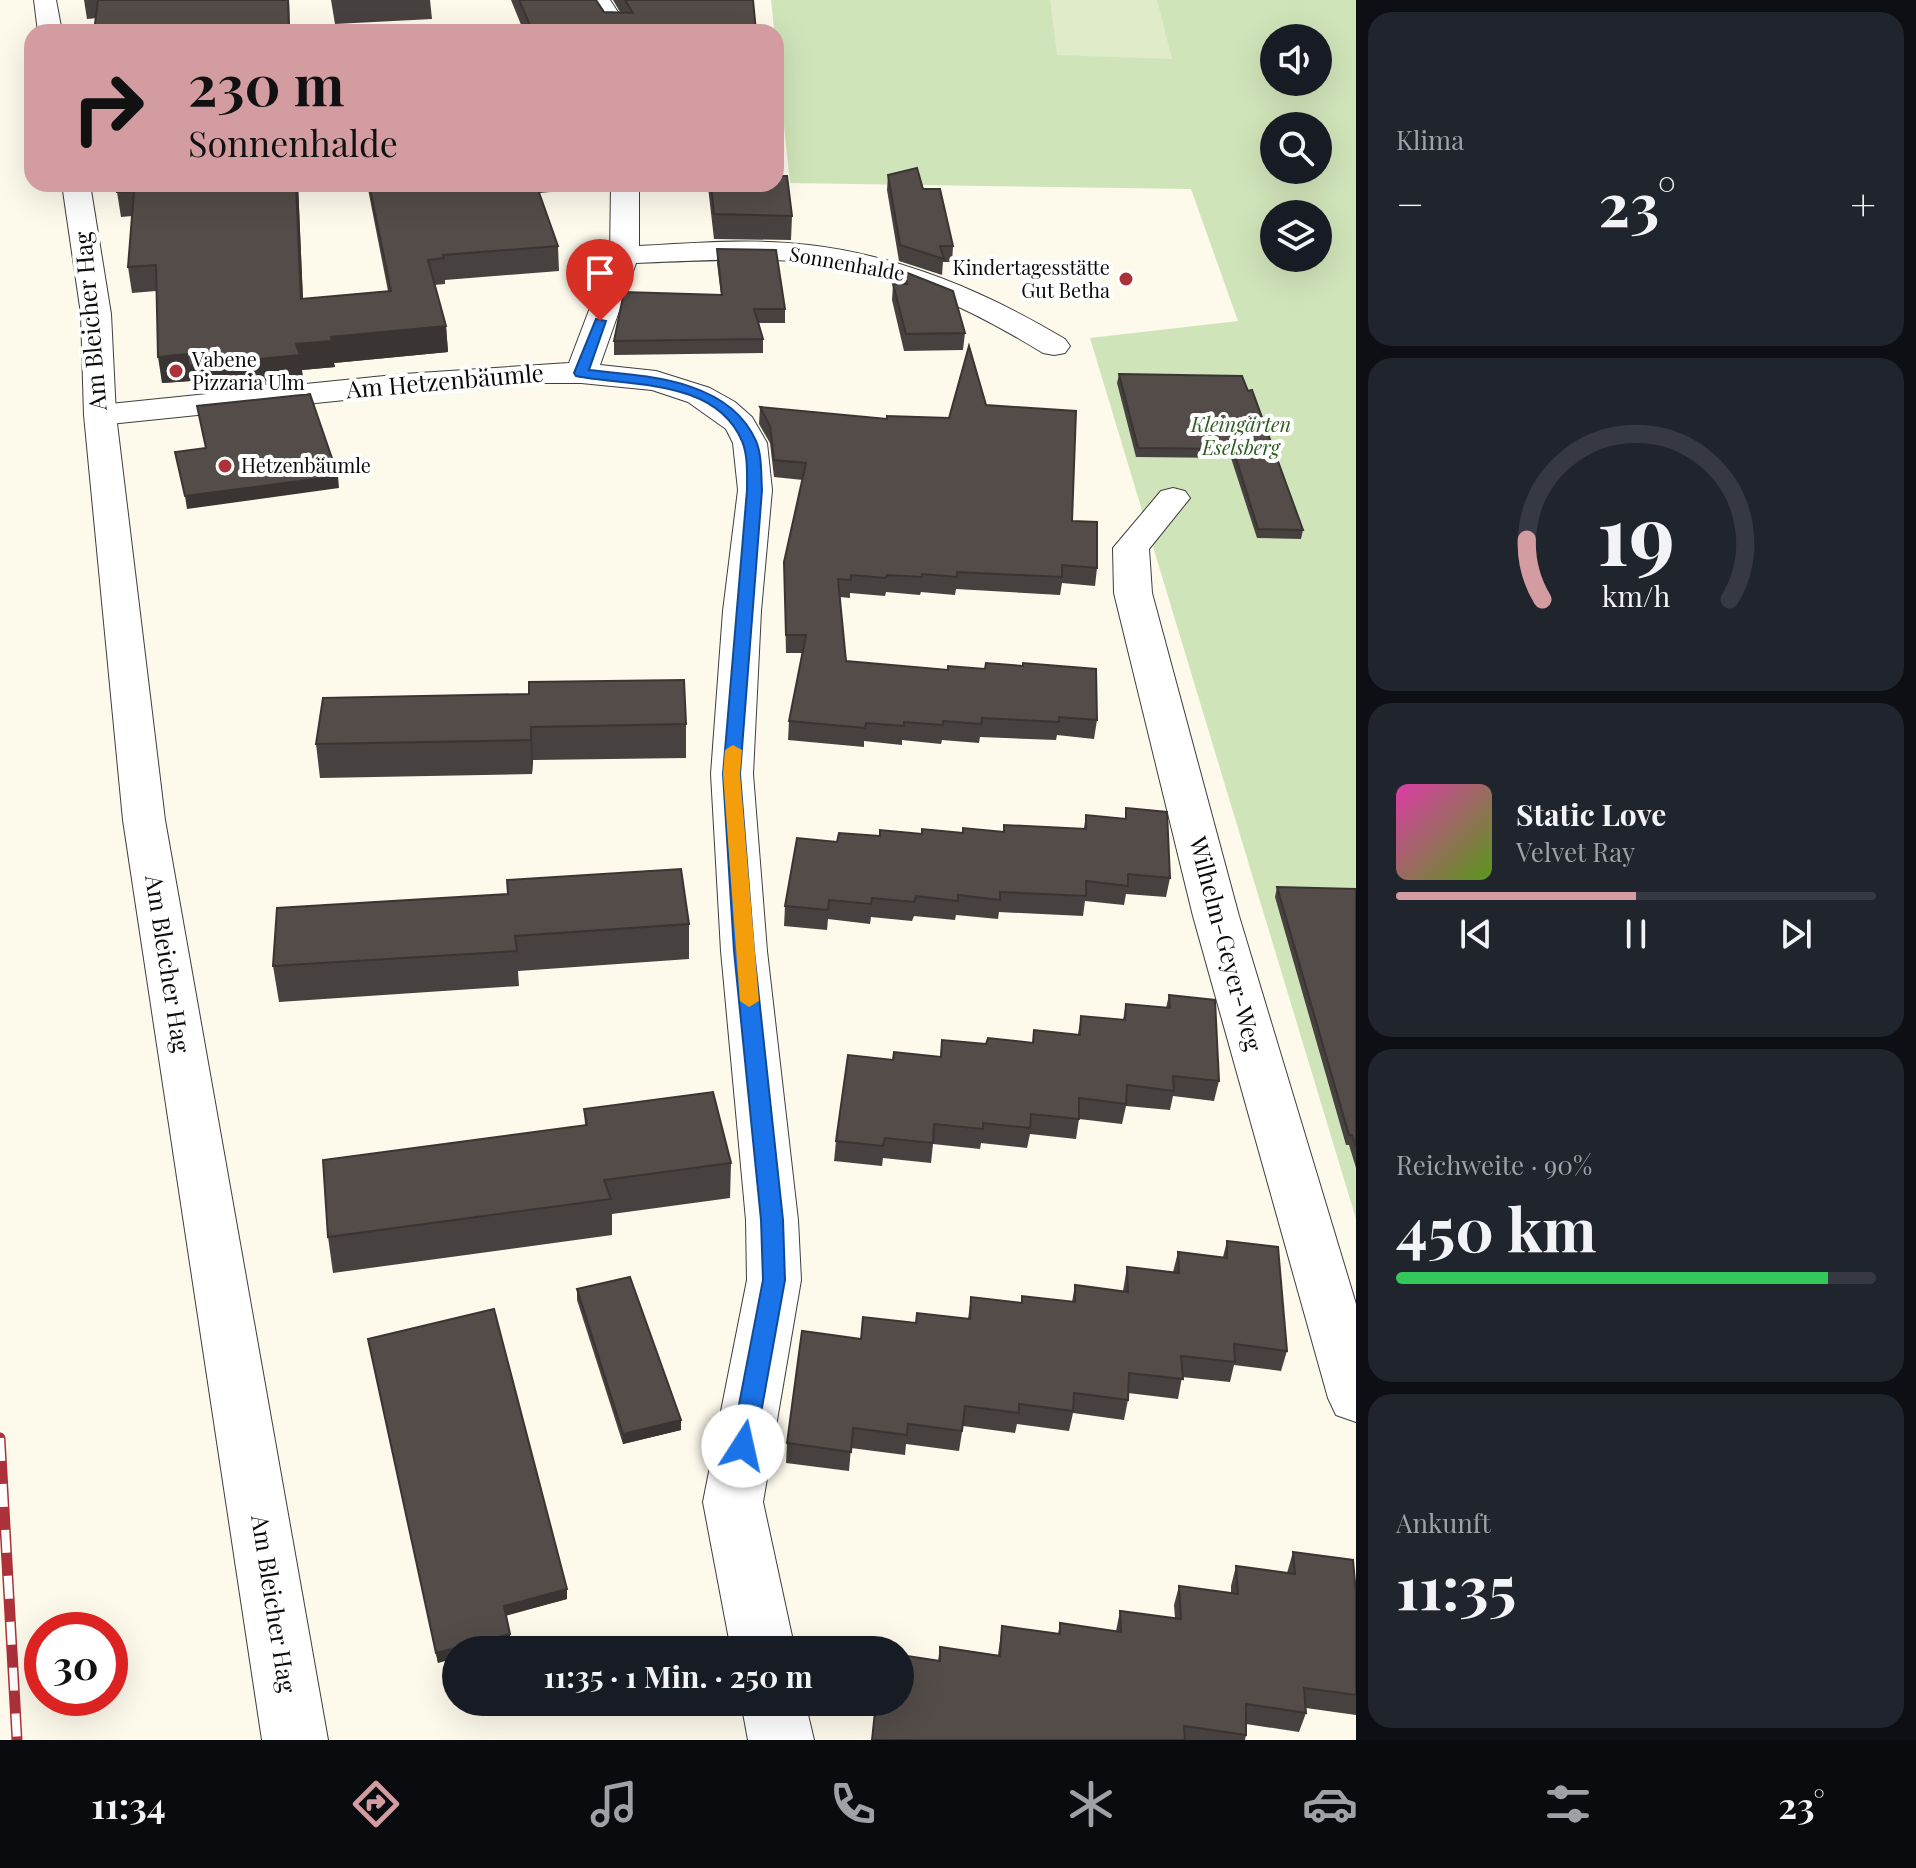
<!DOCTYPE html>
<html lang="de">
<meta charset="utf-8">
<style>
body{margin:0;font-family:"Playfair Display",serif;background:#20242c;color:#f1f3f6;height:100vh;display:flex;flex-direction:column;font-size:30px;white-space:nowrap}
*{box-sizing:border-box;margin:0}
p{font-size:26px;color:#9ea1a6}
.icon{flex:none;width:44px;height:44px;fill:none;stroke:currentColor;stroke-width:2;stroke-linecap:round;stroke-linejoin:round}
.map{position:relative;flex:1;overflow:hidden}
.panel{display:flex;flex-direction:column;gap:12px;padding:12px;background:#0d0f14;width:560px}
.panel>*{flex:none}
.hud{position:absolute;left:24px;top:24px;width:760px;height:168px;border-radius:24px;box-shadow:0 8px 32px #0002;background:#d29ca1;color:#111;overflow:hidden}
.fabs{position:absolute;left:1260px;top:24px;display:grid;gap:16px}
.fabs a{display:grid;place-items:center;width:72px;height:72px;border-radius:50%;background:#171b24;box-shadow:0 8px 32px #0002;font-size:40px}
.speed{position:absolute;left:24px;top:1612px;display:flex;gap:16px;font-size:40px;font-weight:700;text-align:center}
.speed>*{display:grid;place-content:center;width:104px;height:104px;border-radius:50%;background:#171b24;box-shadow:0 8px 32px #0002;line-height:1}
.speed .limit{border:12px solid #d22;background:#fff;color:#111}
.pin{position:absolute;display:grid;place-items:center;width:68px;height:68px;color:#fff;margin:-82px -34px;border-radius:50% 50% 50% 0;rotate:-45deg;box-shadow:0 0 8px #0007}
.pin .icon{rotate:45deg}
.me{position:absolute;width:88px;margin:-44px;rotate:10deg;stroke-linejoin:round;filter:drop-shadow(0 0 6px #0008)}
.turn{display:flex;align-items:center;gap:28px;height:168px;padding:0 32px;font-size:36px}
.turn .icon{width:104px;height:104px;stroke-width:2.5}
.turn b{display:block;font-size:56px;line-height:68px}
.big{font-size:60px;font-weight:700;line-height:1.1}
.panel .widget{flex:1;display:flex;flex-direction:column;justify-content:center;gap:12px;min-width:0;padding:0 28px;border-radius:24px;background:#20242c}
.panel .dial{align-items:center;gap:0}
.dial svg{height:208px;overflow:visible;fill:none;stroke:#363941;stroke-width:7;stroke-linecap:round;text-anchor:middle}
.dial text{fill:#f1f3f6;stroke:none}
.song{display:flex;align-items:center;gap:24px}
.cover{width:96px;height:96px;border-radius:12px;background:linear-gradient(135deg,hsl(320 70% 55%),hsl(90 70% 35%))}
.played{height:8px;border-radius:4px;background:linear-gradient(90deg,#d29ca1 50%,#363941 50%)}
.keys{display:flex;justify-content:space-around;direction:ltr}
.heat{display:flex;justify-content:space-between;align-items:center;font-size:44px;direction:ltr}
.charge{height:12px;border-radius:6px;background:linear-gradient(90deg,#34c759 90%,#363941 0)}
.trip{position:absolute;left:442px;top:1636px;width:472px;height:80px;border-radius:40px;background:#171b24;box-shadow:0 8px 32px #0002;font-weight:700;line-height:80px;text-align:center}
.dock{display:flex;height:128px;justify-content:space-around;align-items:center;background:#090b0e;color:#9ea1a6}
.dock .icon{width:56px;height:56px}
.dock .selected{color:#d29ca1}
.dock b{font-size:36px;color:#f1f3f6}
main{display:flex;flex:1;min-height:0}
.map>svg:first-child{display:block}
.green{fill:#d0e4b9;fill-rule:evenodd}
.pitch{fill:#e0ecc9}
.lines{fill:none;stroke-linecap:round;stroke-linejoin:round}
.minor-casing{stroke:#3e3e3e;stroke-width:2}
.tertiary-casing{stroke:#3e3e3e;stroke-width:2}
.minor{fill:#fff;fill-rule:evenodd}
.tertiary{fill:#fff;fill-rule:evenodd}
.rail-casing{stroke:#ad3139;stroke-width:11}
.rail{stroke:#fff;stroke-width:8;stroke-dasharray:23;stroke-linecap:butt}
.wall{fill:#47413f}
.shaded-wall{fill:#3a3533}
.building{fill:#534c49;stroke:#3a3533;stroke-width:2}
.route{fill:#1a73e8;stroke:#114b97;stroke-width:2}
.slow{fill:#f59e0b}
.poi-dot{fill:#ad3139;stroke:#fff;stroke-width:3}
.labels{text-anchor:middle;stroke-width:8;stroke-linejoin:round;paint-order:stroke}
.far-street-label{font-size:20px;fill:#0b0b0b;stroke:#fff}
.far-poi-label{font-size:20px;fill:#0b0b0b;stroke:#fff;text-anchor:start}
.far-park-label{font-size:20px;font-style:italic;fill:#2f5c22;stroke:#fff}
.street-label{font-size:24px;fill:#0b0b0b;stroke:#fff}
</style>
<main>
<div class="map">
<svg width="1356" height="1740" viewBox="0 0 1356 1740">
<rect width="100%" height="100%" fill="#fdf9eb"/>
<!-- green -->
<path class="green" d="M771,0h585v1219l-266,-881 148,-17 -47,-132 -401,-6zM1274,38h44v44h-44zM1274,126h44v44h-44zM1274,214h44v44h-44z"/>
<!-- pitch -->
<path class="pitch" d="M1050,0h107l15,59 -115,-4z"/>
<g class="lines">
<!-- minor casing -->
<g class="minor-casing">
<g id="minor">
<path d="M586,0h24l21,32h-24z"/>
<path d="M611,184h28v62c56,-3 114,-8 170,-1 93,11 177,47 256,94l5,7 -5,7 -11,2 -11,-2c-73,-45 -151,-82 -237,-91 -57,-5 -114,-1 -170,1l-36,102 56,6 54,17 25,14 17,15 15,26 5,47 -11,121 -8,163 14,177 31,269 3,60 -38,222 32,148h-64l-28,-148 44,-222 -1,-60 -25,-269 -10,-177 12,-163 15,-121 -5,-47 -7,-14 -38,-27 -36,-12 -71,-7h-40l-137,11 -304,31 -12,-3 -4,-7 4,-7 12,-3 304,-31 165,-11 41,-108z"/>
<path d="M1173,488l12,3 5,7 -41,51 3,44 87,323 117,388v118l-20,-7 -8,-17 -135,-482 -79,-323 -1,-45 48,-57z"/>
<path d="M741,1702h64l9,38h-66z"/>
</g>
</g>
<!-- tertiary casing -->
<g class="tertiary-casing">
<g id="tertiary">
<path d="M34,0h22l6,32h-24z"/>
<path d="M62,184h28l21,130 5,101 49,405 163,920h-66l-139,-920 -39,-405 -3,-101z"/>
</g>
</g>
<!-- minor -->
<use href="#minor" class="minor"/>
<!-- tertiary -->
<use href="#tertiary" class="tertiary"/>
<!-- rail casing -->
<g class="rail-casing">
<path id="rail" d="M0,1438l17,302"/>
</g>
<!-- rail -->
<use href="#rail" class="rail"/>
</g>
<!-- wall -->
<g class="wall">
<path d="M84,0h205l-202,19z"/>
<path d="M331,0h99l2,19 -97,5z"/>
<path d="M511,0h85l8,12h16l-7,-12h140l3,32h-232z"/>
<path d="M888,175l35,14 30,57 -1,16h-9l-1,13 -43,-14 -12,-71z"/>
<path d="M298,184l5,115 85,-8 -21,-107h242l-1,3 -69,6 19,53 1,25 -114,9v4l-11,1 12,41 2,26 -114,11 1,4 -33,3 1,11 -110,11 -2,-11 -29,2 -6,-92 -24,2 -4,-26 4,-51 -11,1 -4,-25z"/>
<path d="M660,184h116l16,32 -1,24 -77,-1 -6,-52h-48z"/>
<path d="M717,249l68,60v14h-26l4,16v14l-149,2v-14l107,-46 -4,-32z"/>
<path d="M905,272l60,61 -2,17 -59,1 -12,-51 1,-16h11z"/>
<path d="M1119,374l123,2 61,154 -2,9 -44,-1 -26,-80 -95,-1 -19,-74z"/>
<path d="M986,405l86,116 25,47 -2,18 -33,-3 -2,12 -104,-6 -1,6 -34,-3 -1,3 -34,-3 -1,4 -35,-3v5l-10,-1 6,64 251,59 -3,19 -37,-4 -1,5 -76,-3 -1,6 -37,-3 -1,4 -39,-4v5l-38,-4v6l-76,-7 1,-19 13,-68h-16l-2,-91 19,-82 -29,-3 -4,-34 -11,-19 1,-17 127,12 62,-1z"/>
<path d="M529,694l157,30v34l-153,2 -1,14 -212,4 -4,-34z"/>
<path d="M1126,808l44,70 -4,19 -40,-3 -2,11 -39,-4 -2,15 -84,-4 -1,7 -42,-4 -1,5 -41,-4 -2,5 -41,-4 -1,7 -42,-5 -1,11 -43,-4 1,-20 52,-64 43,-6 204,-8 2,-13 39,4z"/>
<path d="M1277,887l79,2v279l-7,-23h-3l-71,-248z"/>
<path d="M277,908l412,16v35l-171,12 1,15 -240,16 -6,-36z"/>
<path d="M1169,995l50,86 -5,20 -41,-5 -3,14 -44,-4 -4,18 -43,-5 -3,20 -46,-5 -3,14 -46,-5 -1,6 -47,-5 -2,19 -48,-5 -1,8 -48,-5 2,-20 57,-81 47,-3 2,-17 44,4 47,-1 45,-9 3,-18 42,4 3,-16 40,4z"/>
<path d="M584,1109l147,54 -1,35 -118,16v21l-279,38 -5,-36 257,-112z"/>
<path d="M1227,1241l60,110 -6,20 -47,-6 -4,17 -48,-5 -4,22 -50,-6v7l-4,20 -51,-7 -4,18 -52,-7 -2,9 -52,-7 -4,25 -53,-7 -1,11 -54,-7 -2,23 -63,-8 1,-20 74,-104 55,-16 52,-4 3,-22 50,6 1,-7 50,6 3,-17 48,6 4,-24 46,5 5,-20 45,5z"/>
<path d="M577,1289l104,141 -58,14 -46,-144z"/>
<path d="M368,1339l199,260 -61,16 5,29 -22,6h-33l-18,13z"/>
<path d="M1293,1552l63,41v122l-50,-7v5l-7,19 -53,-8v11l-1,5h-373l66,-79 2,-14 58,8 4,-29 56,8 2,-11 56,8 4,-20 55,7 -1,-13 5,-19 52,7v-7l5,-20 51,7z"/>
</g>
<!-- shaded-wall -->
<g class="shaded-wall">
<path d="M288,0h1l1,32h-1z"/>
<path d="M296,184h2l6,141 -3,-26z"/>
<path d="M531,184h78l-1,3 -76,6z"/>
<path d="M446,326l2,26 -114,11 1,4 -33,3 1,11 -110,11 -4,-26 142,-29z"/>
<path d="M187,354l4,27 -29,2 -4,-26z"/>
<path d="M338,476l1,12 -152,21 -2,-13z"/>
<path d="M531,727l2,33 -1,14 -1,-34z"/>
<path d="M681,1420v10l-58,14v-10z"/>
<path d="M567,1589v10l-62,17 -1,-10z"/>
<path d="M510,1634l1,10 -22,6h-33v8l-18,5 -2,-10z"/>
</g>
<!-- building -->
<g class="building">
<path d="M98,0h190l1,32h-195z"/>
<path d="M519,0h77l8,12 29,1 -8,-13h128l3,31h-8v1h-215z"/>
<path d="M917,168l6,21h17l13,57h-13l4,13 -44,-14 -12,-70z"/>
<path d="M776,176h11l5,40 -78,-2 -3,-30h65z"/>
<path d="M118,184h178l5,115 90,-8 -22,-107h167l22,62 -115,9 1,3 -16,2 18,66 -115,11 1,4 -36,3 4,11 -111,11 -2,-12 -29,3 -2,-92 -28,2 6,-76 -17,1z"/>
<path d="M717,249l59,1 9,59h-31l9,30 -149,2 10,-49 98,3z"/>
<path d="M905,272l48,19 12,42 -59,1 -13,-50h14z"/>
<path d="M969,346l17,59 90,6 -4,110 25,1v46l-35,-3v12l-105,-5v5l-35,-3v3l-35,-2 -1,3 -35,-3v5l-13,-1 8,82 102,9v-4l37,3 1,-6 37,3v-3l73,6 1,51 -38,-3v5l-77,-4 -1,6 -38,-3v4l-39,-3v4l-38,-3 -1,5 -76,-7 17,-86h-20l-2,-73 22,-99 -32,-3 -4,-34 -10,-19 127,12v-3l62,2z"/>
<path d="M1119,374l123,2 6,15 4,-1 51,140 -45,-1 -25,-80 -95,-1z"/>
<path d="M310,394l28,82 -153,20 -10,-44 31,-4 -9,-42z"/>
<path d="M684,680l2,44 -155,3v13l-215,4 7,-46 206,-4v-12z"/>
<path d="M1126,808l41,4 3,66 -42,-4v12l-42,-5v15l-86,-4v8l-42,-5v6l-42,-5 -2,6 -42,-4 -1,6 -42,-4 -1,10 -43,-4 12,-68 40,4 2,-9 41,3v-6l42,4v-5l41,4v-5l41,4v-7l82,4v-14l40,4z"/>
<path d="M681,869l8,55 -174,12 2,15 -244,15 4,-58 231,-14 -1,-14z"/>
<path d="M1277,887l79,2v258l-4,-12h-3z"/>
<path d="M1169,995l46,5 4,81 -46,-5 1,15 -47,-6 -1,19 -47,-6v21l-48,-5 -1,14 -47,-5v6l-49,-5 -1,19 -48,-5 -2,8 -47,-5 12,-86 45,5 1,-8 47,5 1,-17 44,4 2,-6 45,5 1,-13 46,5 1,-19 44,4 1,-16 44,4z"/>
<path d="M713,1092l18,71 -127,17 7,19 -283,38 -5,-77 264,-35 -3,-16z"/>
<path d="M1227,1241l51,6 9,104 -53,-7 1,18 -54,-6 2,23 -54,-6 -1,27 -54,-7 -1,18 -54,-7v9l-54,-7 -3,25 -54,-7 -1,11 -54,-7 -2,24 -64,-9 15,-112 59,8 2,-22 53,6 1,-10 53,6 1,-22 51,6v-7l53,6v-17l53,7 -1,-25 52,6 -1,-21 49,6z"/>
<path d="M630,1277l51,143 -58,14 -46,-145z"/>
<path d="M494,1309l73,280 -63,17 6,28 -74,19 -68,-314z"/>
<path d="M1293,1552l60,8 3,33v102l-52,-7 2,25 -60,-9v31l-62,-9 1,14h-313l4,-38h24v-47l40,6v-14l60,9 2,-30 58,8v-11l61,9 -1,-21 61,8 -2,-33 59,8 -2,-28 59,8z"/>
</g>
<!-- route -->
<path class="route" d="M596,319l10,2 -17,49c57,6 140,9 167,71 6,14 5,33 6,49l-22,284 14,177 29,269 2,60 -30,166 -3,7 -9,3 -8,-3 -4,-7 32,-166 -2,-60 -27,-269 -11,-177 24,-284c0,-16 1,-35 -5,-49 -27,-63 -112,-54 -166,-65l-2,-3z"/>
<!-- slow -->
<path class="slow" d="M733,745l9,5 -2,24 19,227 -10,6 -9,-6 -17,-227 2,-24z"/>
<!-- markers -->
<g class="poi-dot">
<circle cx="1126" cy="279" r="8"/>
<circle cx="176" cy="371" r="8"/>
<circle cx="225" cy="466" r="8"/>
</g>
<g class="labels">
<!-- far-street labels -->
<g class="far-street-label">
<text transform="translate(847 264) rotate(10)" y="7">Sonnenhalde</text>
</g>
<!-- far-poi labels -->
<g class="far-poi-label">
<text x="1110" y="275" text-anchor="end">Kindertagesstätte<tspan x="1110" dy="23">Gut Betha</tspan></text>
<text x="192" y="367">Vabene<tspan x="192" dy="23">Pizzaria Ulm</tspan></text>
<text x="241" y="473">Hetzenbäumle</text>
</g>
<!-- far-park labels -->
<g class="far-park-label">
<text x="1241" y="432">Kleingärten<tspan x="1241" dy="23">Eselsberg</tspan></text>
</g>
<!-- street labels -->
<g class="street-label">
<text transform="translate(91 321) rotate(-95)" y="8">Am Bleicher Hag</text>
<text transform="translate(445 382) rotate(-5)" y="8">Am Hetzenbäumle</text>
<text transform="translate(1225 944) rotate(75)" y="8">Wilhelm-Geyer-Weg</text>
<text transform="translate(167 964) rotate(81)" y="8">Am Bleicher Hag</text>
<text transform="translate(273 1604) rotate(81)" y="8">Am Bleicher Hag</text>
</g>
</g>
</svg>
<div class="fabs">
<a><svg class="icon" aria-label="sound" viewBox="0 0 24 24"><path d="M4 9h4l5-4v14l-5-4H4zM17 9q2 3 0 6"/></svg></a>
<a><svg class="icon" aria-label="search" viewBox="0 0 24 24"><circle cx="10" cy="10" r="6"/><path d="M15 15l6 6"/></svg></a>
<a><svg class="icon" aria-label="layers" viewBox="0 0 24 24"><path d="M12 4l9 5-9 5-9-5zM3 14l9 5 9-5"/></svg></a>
</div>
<div class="speed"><div class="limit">30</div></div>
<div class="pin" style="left:600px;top:321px;background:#d93025"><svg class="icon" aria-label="arrive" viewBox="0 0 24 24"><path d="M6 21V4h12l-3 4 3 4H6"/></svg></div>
<svg class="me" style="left:743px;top:1446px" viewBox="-20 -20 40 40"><circle r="19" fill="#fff"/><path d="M0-13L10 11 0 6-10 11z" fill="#1a73e8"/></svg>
<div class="trip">11:35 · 1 Min. · 250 m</div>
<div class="hud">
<div class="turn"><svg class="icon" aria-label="right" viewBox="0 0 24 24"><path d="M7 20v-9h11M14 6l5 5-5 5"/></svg><div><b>230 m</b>Sonnenhalde</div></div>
</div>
</div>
<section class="panel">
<div class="widget"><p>Klima</p>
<div class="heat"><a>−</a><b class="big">23°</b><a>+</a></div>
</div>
<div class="widget dial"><svg viewBox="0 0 100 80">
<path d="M14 69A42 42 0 1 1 86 69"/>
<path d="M14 69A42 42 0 0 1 8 46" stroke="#d29ca1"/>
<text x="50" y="56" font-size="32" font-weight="700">19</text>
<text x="50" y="72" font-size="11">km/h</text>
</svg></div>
<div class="widget">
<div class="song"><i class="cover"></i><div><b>Static Love</b><p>Velvet Ray</p></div></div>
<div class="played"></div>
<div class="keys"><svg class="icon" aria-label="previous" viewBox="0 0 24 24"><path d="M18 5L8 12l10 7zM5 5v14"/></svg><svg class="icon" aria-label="pause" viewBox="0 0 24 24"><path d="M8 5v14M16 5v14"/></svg><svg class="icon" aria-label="next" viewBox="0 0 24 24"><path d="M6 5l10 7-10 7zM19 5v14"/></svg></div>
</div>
<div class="widget"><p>Reichweite · 90%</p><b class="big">450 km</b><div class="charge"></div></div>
<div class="widget"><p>Ankunft</p><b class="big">11:35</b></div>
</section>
</main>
<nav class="dock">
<b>11:34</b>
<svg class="icon selected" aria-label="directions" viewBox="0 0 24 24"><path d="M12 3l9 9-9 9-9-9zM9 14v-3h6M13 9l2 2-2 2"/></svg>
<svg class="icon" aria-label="music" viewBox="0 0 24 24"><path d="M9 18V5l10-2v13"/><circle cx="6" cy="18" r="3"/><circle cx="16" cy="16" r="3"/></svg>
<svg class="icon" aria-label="phone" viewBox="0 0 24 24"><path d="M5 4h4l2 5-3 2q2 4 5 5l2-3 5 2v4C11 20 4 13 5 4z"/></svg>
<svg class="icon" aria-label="climate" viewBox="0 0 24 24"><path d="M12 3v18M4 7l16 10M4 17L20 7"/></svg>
<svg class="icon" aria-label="car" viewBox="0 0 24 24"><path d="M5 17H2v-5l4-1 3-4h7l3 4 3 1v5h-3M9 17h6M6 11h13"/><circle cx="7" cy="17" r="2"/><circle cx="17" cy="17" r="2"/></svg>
<svg class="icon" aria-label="filters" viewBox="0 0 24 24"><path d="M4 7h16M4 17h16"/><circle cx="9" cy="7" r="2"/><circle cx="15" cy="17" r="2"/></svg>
<b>23°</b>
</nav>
